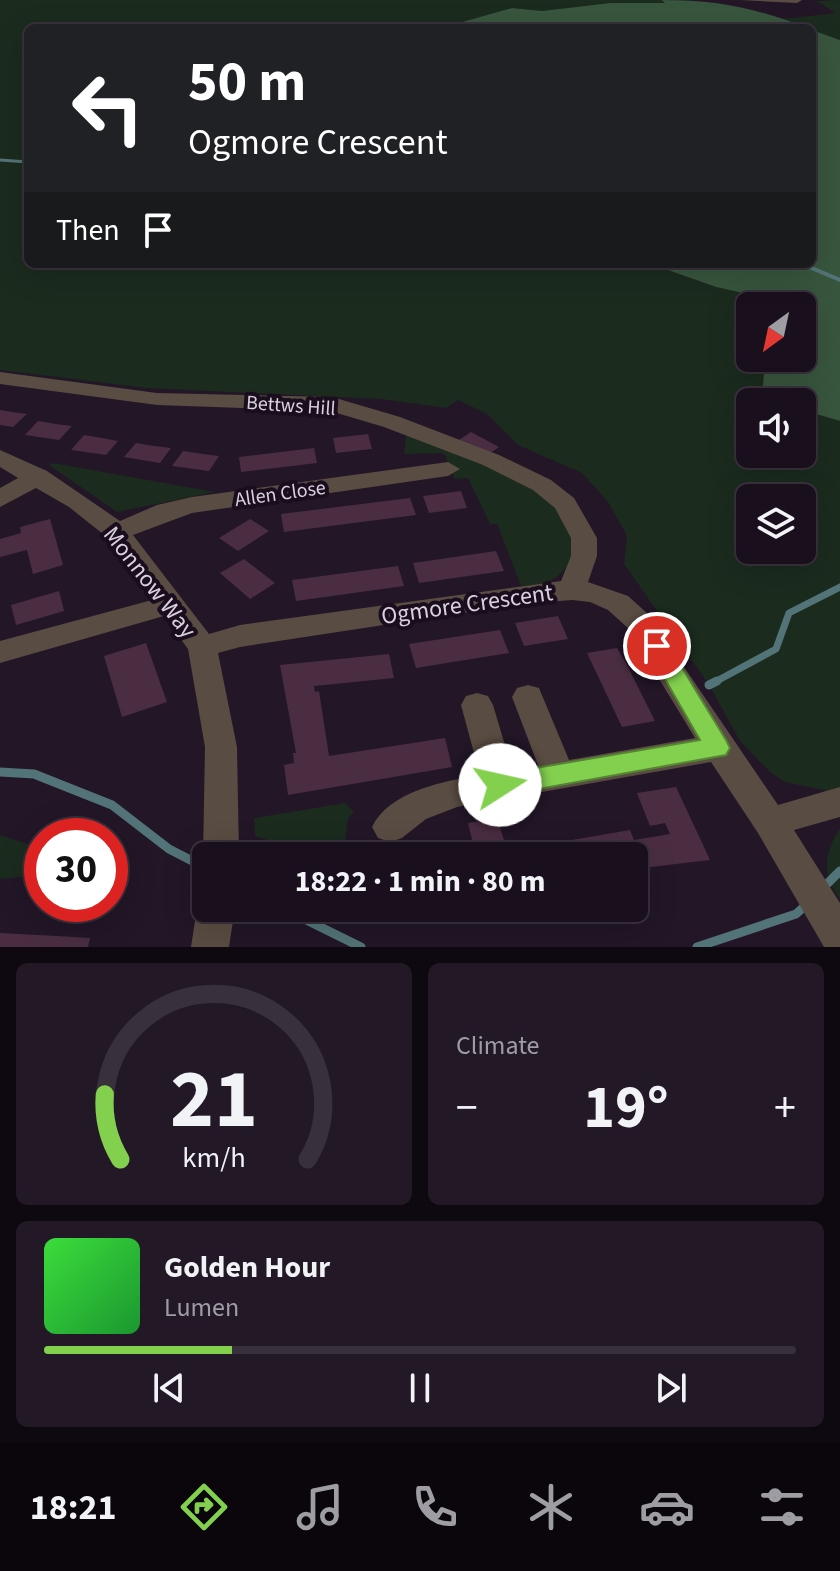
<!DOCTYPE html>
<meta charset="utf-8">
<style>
body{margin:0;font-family:"Source Sans 3",sans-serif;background:#231926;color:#f1f3f6;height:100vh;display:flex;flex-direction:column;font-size:30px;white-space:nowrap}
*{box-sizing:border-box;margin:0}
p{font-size:26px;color:#9f9da4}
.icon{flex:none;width:44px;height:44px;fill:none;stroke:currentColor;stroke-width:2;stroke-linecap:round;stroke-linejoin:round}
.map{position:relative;height:947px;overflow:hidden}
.drawer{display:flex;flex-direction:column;gap:16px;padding:16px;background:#0e0910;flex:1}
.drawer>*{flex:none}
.hud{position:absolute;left:24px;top:24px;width:792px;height:244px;border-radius:12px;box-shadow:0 8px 32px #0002,0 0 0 2px #38303b;background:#202124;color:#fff;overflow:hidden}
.needle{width:52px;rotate:213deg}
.fabs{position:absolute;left:736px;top:292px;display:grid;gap:16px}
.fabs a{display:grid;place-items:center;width:80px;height:80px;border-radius:12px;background:#1a101d;box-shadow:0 8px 32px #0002,0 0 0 2px #38303b;font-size:40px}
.speed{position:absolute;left:24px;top:818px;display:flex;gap:16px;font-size:40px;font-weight:700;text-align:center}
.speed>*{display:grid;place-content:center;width:104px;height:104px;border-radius:50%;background:#1a101d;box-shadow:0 8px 32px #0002,0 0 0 2px #38303b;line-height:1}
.speed .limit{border:12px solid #d22;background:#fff;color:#111}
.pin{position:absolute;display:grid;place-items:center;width:68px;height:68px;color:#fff;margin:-34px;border:4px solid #fff;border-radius:50%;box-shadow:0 2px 8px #0007}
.me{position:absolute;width:88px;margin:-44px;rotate:80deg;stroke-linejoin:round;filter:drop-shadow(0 0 6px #0008)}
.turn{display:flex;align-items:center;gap:28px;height:168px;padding:0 32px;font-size:36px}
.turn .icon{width:104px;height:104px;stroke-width:2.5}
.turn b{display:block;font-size:56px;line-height:68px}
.then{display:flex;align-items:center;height:76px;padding:0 32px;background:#0003;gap:16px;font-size:30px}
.big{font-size:60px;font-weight:700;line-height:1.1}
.drawer .tile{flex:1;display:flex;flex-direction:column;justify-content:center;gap:12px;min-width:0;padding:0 28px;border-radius:12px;background:#231926}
.drawer .dial{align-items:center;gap:0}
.dial svg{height:208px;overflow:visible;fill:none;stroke:#38303b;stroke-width:7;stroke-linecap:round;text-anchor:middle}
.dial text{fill:#f1f3f6;stroke:none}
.song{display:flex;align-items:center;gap:24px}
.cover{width:96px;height:96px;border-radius:12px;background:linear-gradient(135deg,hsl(120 70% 55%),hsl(130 70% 35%))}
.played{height:8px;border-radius:4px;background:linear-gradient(90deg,#83d04e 25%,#38303b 25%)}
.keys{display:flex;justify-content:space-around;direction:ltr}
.heat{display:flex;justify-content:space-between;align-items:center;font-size:44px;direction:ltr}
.drawer .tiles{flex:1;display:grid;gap:16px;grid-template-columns:1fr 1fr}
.tile:last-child{grid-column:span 2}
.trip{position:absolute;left:192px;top:842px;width:456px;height:80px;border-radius:12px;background:#1a101d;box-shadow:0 8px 32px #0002,0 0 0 2px #38303b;font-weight:700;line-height:80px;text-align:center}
.tab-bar{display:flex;height:128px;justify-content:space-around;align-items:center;background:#0a060c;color:#9f9da4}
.tab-bar .icon{width:56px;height:56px}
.tab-bar .active{color:#83d04e}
.tab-bar b{font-size:36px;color:#f1f3f6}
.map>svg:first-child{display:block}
.green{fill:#1b2b1e;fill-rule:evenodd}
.forest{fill:#38553d}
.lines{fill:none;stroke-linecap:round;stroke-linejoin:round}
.stream-far3{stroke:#527377;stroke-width:3}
.stream-far2{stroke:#527377;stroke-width:4}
.stream-far1{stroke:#527377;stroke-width:7}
.stream{stroke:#527377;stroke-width:9}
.building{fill:#4a2d41}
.minor{fill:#594c42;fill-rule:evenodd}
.route{fill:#83d04e;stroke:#558733;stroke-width:2}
.labels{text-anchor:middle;stroke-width:8;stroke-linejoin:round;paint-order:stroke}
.street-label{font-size:20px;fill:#d9d1dd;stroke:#190d1e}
.near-street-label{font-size:24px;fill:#d9d1dd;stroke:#190d1e}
</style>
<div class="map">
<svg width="840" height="947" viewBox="0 0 840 947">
<rect width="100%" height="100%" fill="#221627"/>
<!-- green -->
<g class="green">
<path d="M0,0h662l5,3h-57l-68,8 -30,-3 -71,20h-413v236h623l65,23 80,16 -2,3h-44v52h15l-3,40 14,4h-26v52h52v-44l38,11v369l-8,2 -47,-10 -15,-10 -30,-31 -31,-56 -85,-121 3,-28 -19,-34 -26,-29 -64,-28 -31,-31 -29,-14 -12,8 -65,-9 -235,-11 -146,-18zM750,498h52v52h-52z"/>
<path d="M840,0v40l-58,-21 54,-6 -20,-12z"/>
<path d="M406,435c50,19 114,36 153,75 9,9 13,28 17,40 -12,27 -25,35 -55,36l-24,-62h-7l-22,-46 -13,1 -10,-24 -4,-2 -37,1z"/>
<path d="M53,463l162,29 -98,20 -68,-47z"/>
<path d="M345,803l9,9 -6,7 -3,20 12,17h-40l-62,-20 -1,-18z"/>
<path d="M840,828v71c-19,-24 -16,-46 0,-71z"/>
<path d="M0,835l39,13 1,27 -40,4z"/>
</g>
<!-- forest -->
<g class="forest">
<path d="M662,0c57,0 93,8 146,28h-367l71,-20 30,3 68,-8h55z"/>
<path d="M812,30l28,10v381l-38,-11v-8l-40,-4 3,-40h37v-52l-86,-19 -65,-23h161z"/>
</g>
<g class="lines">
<!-- stream-far3 -->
<path class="stream-far3" d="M0,160l28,2"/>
<!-- stream-far2 -->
<path class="stream-far2" d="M774,264h28l38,16"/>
<!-- stream-far1 -->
<path class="stream-far1" d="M713,683l63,-34 13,-36 51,-26"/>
<!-- stream -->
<g class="stream">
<path d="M709,685l8,-4"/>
<path d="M0,772l34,2 78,31 57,44 37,19"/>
<path d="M823,888l17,-17"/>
<path d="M282,908l79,39"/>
<path d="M697,947l99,-33 11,-10"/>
</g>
</g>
<!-- building -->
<g class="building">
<path d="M0,410l12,2 15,2 -14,13 -13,-2z"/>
<path d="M38,421l18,3 16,2 -13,14 -34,-5z"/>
<path d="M471,432l28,15 -10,7 -33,-12z"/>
<path d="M368,434l4,15 -36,4 -3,-15z"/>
<path d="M84,435l18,3 16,3 -12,14 -35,-5z"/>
<path d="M136,443l18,3 17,2 -11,15 -36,-6z"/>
<path d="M314,448l3,15 -76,9 -2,-15z"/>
<path d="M183,451l20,3 16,2 -10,15 -37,-5z"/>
<path d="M461,491l6,17 -38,5 -6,-17z"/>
<path d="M410,498l6,17 -132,17 -3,-18z"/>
<path d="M50,519l13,46 -30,9 -6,-24 -27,7v-18l21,-6 -1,-6z"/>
<path d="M250,519l19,12 -31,20 -19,-13z"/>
<path d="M496,551l8,20 -85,12 -6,-20z"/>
<path d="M244,559l31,24 -25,16 -30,-26z"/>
<path d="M398,566l6,20 -108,15 -4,-21z"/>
<path d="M59,591l5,20 -48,14 -5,-20z"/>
<path d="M558,616l10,23 -44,7 -9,-23z"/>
<path d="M500,630l9,23 -93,15 -7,-24z"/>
<path d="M146,643l21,59 -45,15 -18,-61z"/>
<path d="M617,648l9,15 29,58 -33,6 -35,-74z"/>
<path d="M389,654l5,24 -80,8 1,6 4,-1 10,65 116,-18 7,29 -164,28 -4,-30 10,-2 -1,-10h3l-16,-88z"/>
<path d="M676,787l34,73 -76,9v-13h-88l-3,-11 87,-15 4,10 36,-6 -5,-11 -15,3 -13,-33z"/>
<path d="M497,818l12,38h-33l-8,-33z"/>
<path d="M0,933l57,3 33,2 -2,9h-88z"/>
</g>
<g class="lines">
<!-- minor -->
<g class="minor">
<path d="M740,0h62l-5,3z"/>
<path d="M0,372l157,21 175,4 68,20 99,38 52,25 23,18 23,40v18l-9,26 40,14 20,18 130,191 62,-18v30l-46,13 46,73v44h-16l-66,-114 -47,-71 -254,45 -31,12 -24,19 -12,4 -12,-4 -6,-11c17,-36 73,-46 108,-52l-19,-70 5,-9 11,-3 11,3 5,9 19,64 26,-4 -26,-68 5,-9 11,-3 11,3 30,72 126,-22 -67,-110 -20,-18 -18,-8 -18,-2 -50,4 -282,43 -22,6 19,94 2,109h-33v7l-3,-7 2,-109 -17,-98 -24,-33 -164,47v-22l152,-41 -44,-62 -39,-31 -33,-19 -36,19v-19l18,-10 -18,-11v-17l47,21 73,50 37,-16 35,-8 256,-35 12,7 -12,7 -256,37 -59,22 76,99 31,-9 321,-44 10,-25v-18l-16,-30 -22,-18 -50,-25 -99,-38 -54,-16 -173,-6 -157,-21z"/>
<path d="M206,894v14h29l-6,39h-38l6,-39z"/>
</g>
</g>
<!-- route -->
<path class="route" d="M657,637l8,3 61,100 4,8 -4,7 -226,41 -9,-3 -4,-8 4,-7 9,-4 200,-34 -54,-94z"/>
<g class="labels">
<!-- street labels -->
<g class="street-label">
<text transform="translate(291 405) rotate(4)" y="7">Bettws Hill</text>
<text transform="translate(280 493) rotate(-8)" y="7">Allen Close</text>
</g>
<!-- near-street labels -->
<g class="near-street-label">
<text transform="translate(150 582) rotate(52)" y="8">Monnow Way</text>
<text transform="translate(467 604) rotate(-8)" y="8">Ogmore Crescent</text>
</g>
</g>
</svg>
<div class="fabs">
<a><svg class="needle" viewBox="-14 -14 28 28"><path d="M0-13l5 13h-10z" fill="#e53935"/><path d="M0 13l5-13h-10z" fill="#9f9da4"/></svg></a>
<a><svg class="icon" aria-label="sound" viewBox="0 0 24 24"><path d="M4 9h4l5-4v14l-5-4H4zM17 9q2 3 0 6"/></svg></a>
<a><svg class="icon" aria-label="layers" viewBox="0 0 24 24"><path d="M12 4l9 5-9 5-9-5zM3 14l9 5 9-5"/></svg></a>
</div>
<div class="speed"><div class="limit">30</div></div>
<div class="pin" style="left:657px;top:646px;background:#d93025"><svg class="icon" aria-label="arrive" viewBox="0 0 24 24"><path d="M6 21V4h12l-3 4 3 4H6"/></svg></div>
<svg class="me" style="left:500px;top:785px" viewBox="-20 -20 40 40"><circle r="19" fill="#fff"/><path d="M0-13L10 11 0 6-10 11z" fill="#83d04e"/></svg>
<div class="trip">18:22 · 1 min · 80 m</div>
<div class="hud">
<div class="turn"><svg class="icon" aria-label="left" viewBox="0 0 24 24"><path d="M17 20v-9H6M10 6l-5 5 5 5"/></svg><div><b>50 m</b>Ogmore Crescent</div></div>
<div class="then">Then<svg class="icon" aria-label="arrive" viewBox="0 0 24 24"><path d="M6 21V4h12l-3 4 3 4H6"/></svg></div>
</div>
</div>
<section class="drawer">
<div class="tiles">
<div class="tile dial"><svg viewBox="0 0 100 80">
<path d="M14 69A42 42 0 1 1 86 69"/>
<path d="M14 69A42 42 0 0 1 8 44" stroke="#83d04e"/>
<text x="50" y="56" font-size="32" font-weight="700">21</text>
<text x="50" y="72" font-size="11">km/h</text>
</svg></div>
<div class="tile"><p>Climate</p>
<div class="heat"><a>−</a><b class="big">19°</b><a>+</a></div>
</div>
<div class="tile">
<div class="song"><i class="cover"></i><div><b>Golden Hour</b><p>Lumen</p></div></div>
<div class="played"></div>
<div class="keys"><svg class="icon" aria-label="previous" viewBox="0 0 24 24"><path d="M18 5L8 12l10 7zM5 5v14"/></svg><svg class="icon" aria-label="pause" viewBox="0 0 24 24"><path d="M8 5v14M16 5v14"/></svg><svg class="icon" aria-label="next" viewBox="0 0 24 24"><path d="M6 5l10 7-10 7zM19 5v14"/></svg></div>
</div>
</div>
</section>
<nav class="tab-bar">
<b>18:21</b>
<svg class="icon active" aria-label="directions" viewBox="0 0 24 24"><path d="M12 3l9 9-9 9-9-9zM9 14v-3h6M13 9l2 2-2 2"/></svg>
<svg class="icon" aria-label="music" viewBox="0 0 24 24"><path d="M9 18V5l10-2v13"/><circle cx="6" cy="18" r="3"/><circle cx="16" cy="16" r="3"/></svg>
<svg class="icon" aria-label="phone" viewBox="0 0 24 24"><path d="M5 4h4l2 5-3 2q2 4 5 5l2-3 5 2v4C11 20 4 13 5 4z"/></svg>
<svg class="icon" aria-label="climate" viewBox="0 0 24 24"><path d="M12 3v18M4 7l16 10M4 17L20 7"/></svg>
<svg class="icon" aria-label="car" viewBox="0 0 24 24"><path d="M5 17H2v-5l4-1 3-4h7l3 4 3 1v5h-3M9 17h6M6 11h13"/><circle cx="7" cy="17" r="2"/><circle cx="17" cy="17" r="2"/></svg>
<svg class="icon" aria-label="filters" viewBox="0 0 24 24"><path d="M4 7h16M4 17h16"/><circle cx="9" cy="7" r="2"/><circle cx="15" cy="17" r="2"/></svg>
</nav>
